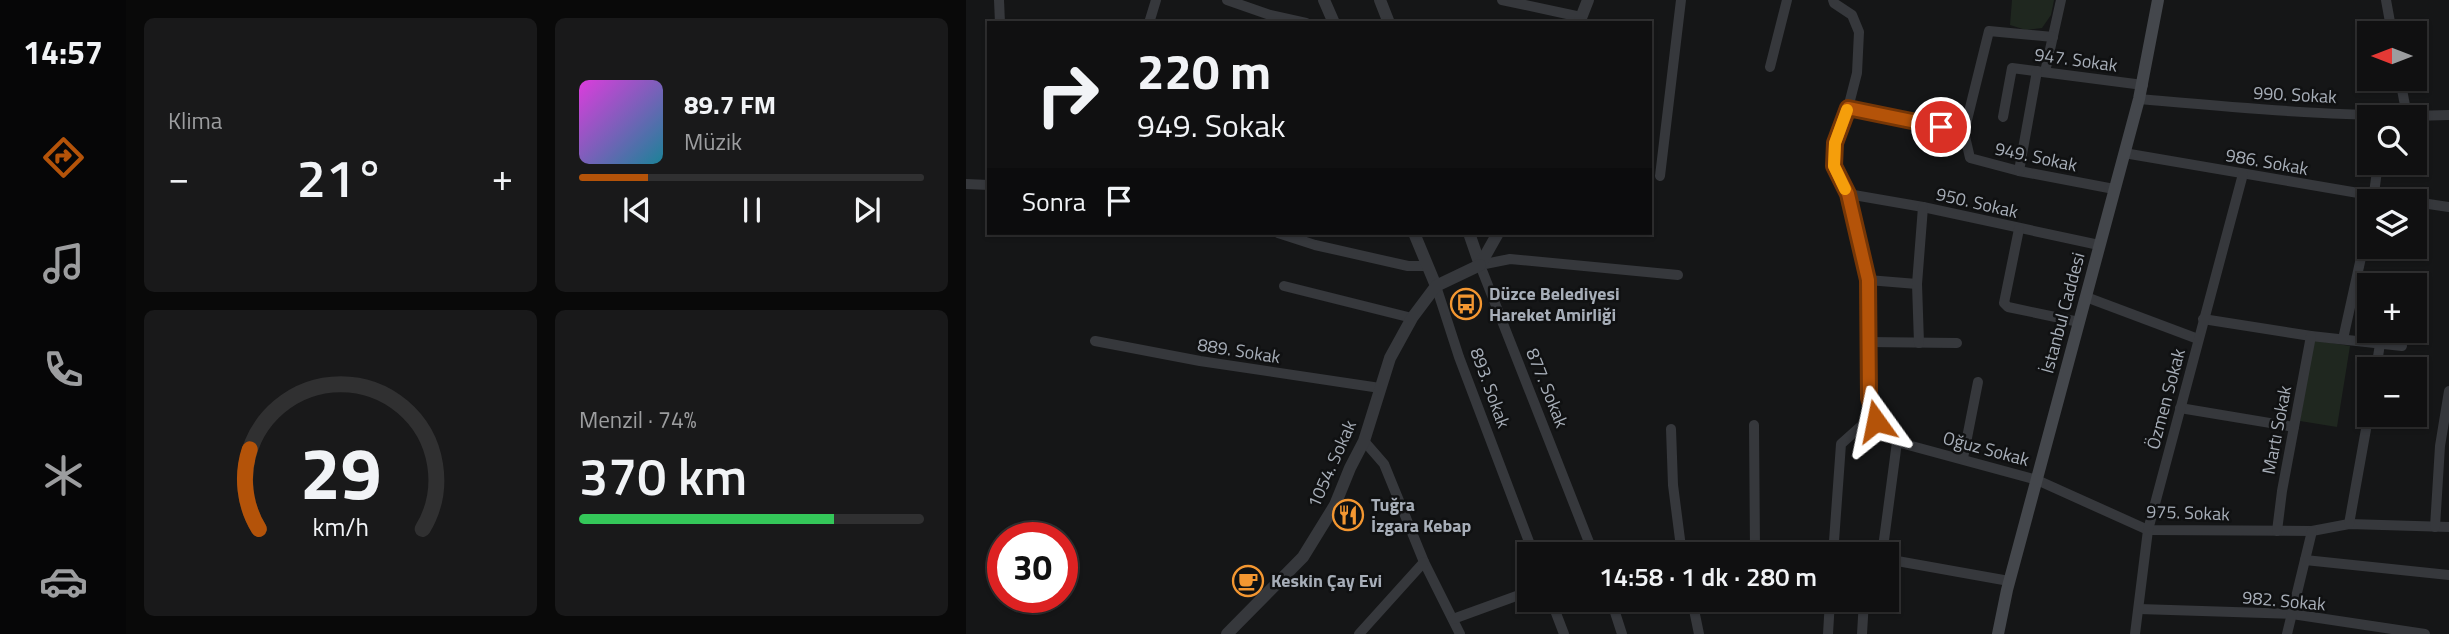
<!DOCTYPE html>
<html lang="tr">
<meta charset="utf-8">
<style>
body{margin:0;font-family:"Titillium Web",sans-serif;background:#19191a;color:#f1f3f6;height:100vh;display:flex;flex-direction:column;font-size:26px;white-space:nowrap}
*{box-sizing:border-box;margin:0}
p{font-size:23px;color:#9c9d9f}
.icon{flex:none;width:38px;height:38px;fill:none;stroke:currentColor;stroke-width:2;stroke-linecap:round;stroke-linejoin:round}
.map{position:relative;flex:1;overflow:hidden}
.sheet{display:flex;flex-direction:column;gap:18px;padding:18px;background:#090909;width:840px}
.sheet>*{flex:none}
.hud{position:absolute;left:21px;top:21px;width:665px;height:214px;border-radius:0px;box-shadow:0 2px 5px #0004,0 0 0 2px #303031;background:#101011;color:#f1f3f6;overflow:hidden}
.needle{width:46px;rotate:270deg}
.controls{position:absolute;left:1391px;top:21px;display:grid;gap:14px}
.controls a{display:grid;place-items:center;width:70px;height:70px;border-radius:0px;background:#101011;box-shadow:0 2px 5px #0004,0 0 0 2px #303031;font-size:35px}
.speed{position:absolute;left:21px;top:522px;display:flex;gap:14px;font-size:35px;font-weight:700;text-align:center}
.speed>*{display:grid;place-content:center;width:91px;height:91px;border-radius:50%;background:#101011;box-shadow:0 2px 5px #0004,0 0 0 2px #303031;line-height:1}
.speed .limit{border:10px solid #d22;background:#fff;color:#111}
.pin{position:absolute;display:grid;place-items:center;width:60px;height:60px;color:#fff;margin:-30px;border:4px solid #fff;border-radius:50%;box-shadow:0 2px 7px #0007}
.me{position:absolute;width:77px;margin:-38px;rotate:348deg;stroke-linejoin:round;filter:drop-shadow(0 0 5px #0008)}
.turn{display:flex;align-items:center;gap:24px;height:147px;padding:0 35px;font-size:32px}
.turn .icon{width:91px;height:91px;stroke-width:2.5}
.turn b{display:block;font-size:49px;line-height:60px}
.then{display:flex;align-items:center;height:66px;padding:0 35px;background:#0003;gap:14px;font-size:26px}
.big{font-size:52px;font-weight:600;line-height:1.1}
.sheet .tile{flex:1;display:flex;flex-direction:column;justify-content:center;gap:10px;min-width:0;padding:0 24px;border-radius:10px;background:#19191a}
.sheet .dial{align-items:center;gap:0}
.dial svg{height:182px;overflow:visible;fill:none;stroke:#303031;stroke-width:7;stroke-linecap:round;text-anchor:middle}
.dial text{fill:#f1f3f6;stroke:none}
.song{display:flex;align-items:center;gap:21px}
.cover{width:84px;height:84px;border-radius:10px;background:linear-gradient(135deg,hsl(300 70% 55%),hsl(190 70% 35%))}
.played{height:7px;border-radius:4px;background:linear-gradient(90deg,#b45309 20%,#303031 20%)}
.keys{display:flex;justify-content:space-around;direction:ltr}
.heat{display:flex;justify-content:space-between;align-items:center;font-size:38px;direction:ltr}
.charge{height:10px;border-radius:5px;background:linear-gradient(90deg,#34c759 74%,#303031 0)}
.sheet .tiles{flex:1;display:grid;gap:18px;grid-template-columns:repeat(2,1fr)}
.trip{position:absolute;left:551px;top:542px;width:382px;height:70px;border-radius:0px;background:#101011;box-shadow:0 2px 5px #0004,0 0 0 2px #303031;font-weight:600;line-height:70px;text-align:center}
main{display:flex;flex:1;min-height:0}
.tabs{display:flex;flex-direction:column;width:126px;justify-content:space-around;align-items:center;background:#060607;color:#9c9d9f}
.tabs .icon{width:49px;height:49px}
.tabs .on{color:#b45309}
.tabs b{font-size:32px;color:#f1f3f6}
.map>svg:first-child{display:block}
.green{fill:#1f271f}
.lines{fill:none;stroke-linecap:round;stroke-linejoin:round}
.minor{stroke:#36383c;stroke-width:10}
.tertiary{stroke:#36383c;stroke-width:12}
.secondary{stroke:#44474c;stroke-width:12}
.route-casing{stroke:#753606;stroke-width:18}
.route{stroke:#b45309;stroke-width:12}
.slow{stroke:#f59e0b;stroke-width:12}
.labels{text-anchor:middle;stroke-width:5;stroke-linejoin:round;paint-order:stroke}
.street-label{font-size:18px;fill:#a7aeb8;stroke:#101112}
.poi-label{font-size:18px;font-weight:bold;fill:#a7aeb8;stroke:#101112;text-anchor:start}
</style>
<main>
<nav class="tabs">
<b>14:57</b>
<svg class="icon on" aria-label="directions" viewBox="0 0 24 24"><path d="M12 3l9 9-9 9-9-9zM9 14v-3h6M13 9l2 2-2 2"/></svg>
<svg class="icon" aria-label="music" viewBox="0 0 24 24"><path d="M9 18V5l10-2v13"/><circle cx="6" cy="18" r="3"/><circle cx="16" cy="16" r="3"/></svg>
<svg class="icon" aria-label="phone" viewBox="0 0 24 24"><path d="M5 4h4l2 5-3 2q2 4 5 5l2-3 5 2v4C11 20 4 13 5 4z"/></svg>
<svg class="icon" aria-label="climate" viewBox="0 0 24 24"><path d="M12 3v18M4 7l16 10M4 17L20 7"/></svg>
<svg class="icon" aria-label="car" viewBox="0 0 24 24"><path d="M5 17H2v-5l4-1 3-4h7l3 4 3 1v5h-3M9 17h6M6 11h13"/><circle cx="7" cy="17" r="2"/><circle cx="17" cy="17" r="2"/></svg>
</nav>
<section class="sheet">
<div class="tiles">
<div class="tile"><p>Klima</p>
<div class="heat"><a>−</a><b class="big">21°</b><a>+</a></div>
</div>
<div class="tile">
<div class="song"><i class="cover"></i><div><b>89.7 FM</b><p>Müzik</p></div></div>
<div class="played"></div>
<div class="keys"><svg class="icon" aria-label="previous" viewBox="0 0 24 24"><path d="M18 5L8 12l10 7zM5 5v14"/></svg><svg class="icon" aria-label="pause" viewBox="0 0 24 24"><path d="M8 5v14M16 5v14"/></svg><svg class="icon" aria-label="next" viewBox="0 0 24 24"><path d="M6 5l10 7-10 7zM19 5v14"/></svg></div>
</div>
<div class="tile dial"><svg viewBox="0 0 100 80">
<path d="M14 69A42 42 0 1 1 86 69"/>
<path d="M14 69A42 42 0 0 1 10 34" stroke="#b45309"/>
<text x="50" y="56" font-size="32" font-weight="700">29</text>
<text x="50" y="72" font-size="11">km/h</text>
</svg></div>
<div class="tile"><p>Menzil · 74%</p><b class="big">370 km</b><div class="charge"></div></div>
</div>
</section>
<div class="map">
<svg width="1483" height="634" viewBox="0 0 1483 634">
<rect width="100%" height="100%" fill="#151617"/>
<!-- green -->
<g class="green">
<path d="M1046,0h42l-3,15 -9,13 -16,2 -16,-5z"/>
<path d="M1347,340l37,6 -13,81 -37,-6z"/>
</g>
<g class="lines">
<!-- minor -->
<g class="minor">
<path d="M33,0l1,23"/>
<path d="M261,0l43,15 36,8"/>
<path d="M536,0l79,17"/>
<path d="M867,0l1,3 18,12 7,17 -2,41 -9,35 -13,35 -1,23 14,28 20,86 1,118 7,22 5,9 16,13 140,38 111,50 164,1 37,-7 100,3"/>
<path d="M1420,0l6,33"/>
<path d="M183,23l7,-23"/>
<path d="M804,67l17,-67"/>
<path d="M1079,72l16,-72"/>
<path d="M1434,79l7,37"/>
<path d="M1173,99c103,9 207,19 310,16"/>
<path d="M882,108l116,24 6,26 49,13 95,18"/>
<path d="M1037,117l9,-49 131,17"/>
<path d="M998,132l25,-101 64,6"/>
<path d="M1158,153l281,48"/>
<path d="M1053,171l18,-100"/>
<path d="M694,176l21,-176"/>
<path d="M0,184l23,1"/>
<path d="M882,194l75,13 176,38"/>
<path d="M1407,201l5,-38"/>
<path d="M1449,202l34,5"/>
<path d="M1053,229l-15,74 4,4 71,15"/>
<path d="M312,233l37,12 93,21h19"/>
<path d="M902,280l49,4"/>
<path d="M318,286l128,32"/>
<path d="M470,286l23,71 75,198"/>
<path d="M1120,297l112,42"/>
<path d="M1237,319l108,17 91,10"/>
<path d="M1377,339l27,-122"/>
<path d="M129,341l105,20 180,27"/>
<path d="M902,342l89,1"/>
<path d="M953,343l-2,-59 6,-77"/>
<path d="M1410,369l4,-25"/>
<path d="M1214,408l114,19"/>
<path d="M788,425l1,125"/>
<path d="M705,429l2,56 9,70"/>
<path d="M398,441l20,23 40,98 36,72"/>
<path d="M997,458l15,-76"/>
<path d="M1383,524l21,-117"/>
<path d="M1469,527l5,-81 9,-55"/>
<path d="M1311,531l5,-40 29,-155"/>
<path d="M628,555l-114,-290 30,-6 168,16"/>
<path d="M707,555l39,-8 135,8"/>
<path d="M867,555l8,-111 19,-17 16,-7"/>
<path d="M916,555l15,-113"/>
<path d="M920,559l123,22"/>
<path d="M1339,560l144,15"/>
<path d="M585,600l13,34"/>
<path d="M645,600l11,34"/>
<path d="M726,600l7,34"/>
<path d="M1173,609l153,5 133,20"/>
<path d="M487,619l77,-28"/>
<path d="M393,634l65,-72"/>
<path d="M862,634l2,-34"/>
<path d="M896,634l2,-34"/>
<path d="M1169,634l13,-104 95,-356"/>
<path d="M1321,634l25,-103"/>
</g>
<!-- tertiary -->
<g class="tertiary">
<path d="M358,0l10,23"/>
<path d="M414,0l9,23"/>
<path d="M613,23l9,-23"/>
<path d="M448,233l22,53"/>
<path d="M503,233l11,32"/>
<path d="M514,265l18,-32"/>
<path d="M261,634l76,-77 32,-52 15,-37 14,-27 26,-83 22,-40 24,-32 44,-21"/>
</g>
<!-- secondary -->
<path class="secondary" d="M1032,634l9,-44 132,-491 19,-99"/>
</g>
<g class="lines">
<!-- route casing -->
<g class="route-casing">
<path id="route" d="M910,421l-7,-23 -1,-118 -20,-86 -14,-28 1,-23 13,-35 93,19"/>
</g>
<!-- route -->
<use href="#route" class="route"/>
<!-- slow -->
<path class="slow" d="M879,189l-11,-23 1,-23 12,-33"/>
</g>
<!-- icons -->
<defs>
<g id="bus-ring" transform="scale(1.575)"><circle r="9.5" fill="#101112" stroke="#f49731" stroke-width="1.5"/><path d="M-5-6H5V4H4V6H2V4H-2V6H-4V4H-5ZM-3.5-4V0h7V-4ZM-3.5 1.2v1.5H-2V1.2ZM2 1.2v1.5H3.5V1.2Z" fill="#f49731"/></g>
<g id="restaurant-ring" transform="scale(1.575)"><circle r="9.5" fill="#101112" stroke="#f49731" stroke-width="1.5"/><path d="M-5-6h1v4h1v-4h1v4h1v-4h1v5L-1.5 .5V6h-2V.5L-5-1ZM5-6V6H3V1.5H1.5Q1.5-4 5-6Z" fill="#f49731"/></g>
<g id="cafe-ring" transform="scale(1.575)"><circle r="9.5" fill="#101112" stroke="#f49731" stroke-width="1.5"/><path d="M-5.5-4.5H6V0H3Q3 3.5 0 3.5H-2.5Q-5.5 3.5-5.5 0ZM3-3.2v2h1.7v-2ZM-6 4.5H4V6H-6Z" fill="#f49731"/></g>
</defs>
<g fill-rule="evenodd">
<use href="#bus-ring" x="500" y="304"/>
<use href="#restaurant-ring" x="382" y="515"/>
<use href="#cafe-ring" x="282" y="581"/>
</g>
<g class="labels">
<!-- street labels -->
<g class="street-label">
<text transform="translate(1110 60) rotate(8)" y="6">947. Sokak</text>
<text transform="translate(1329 95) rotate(3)" y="6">990. Sokak</text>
<text transform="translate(1070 157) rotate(12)" y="6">949. Sokak</text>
<text transform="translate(1301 162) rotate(10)" y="6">986. Sokak</text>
<text transform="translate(1011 203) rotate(13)" y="6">950. Sokak</text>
<text transform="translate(1097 313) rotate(-75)" y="6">İstanbul Caddesi</text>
<text transform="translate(273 351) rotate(9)" y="6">889. Sokak</text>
<text transform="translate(524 388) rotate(70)" y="6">893. Sokak</text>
<text transform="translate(581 388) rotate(68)" y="6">877. Sokak</text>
<text transform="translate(1200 399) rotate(-75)" y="6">Özmen Sokak</text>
<text transform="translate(1311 430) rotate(-79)" y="6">Martı Sokak</text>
<text transform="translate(1020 449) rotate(15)" y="6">Oğuz Sokak</text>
<text transform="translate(366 464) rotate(-66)" y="6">1054. Sokak</text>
<text transform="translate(1222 513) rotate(2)" y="6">975. Sokak</text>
<text transform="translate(1318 601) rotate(5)" y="6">982. Sokak</text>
</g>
<!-- poi labels -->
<g class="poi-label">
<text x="523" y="300">Düzce Belediyesi<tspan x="523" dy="21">Hareket Amirliği</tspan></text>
<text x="405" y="511">Tuğra<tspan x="405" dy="21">İzgara Kebap</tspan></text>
<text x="305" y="587">Keskin Çay Evi</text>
</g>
</g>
</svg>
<div class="controls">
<a><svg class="needle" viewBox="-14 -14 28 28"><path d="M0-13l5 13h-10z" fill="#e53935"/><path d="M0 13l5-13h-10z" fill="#9c9d9f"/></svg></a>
<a><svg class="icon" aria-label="search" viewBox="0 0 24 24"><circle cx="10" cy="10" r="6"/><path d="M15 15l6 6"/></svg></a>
<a><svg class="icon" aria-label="layers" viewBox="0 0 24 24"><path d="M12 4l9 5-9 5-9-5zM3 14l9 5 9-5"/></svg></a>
<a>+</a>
<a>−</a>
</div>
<div class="speed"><div class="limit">30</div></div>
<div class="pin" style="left:975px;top:127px;background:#d93025"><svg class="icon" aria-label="arrive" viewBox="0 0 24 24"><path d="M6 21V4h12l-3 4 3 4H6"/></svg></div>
<svg class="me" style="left:910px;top:421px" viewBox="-20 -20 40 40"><path d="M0-17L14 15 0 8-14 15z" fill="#b45309" stroke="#fff" stroke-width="4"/></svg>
<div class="trip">14:58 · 1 dk · 280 m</div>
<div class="hud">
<div class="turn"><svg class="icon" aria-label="right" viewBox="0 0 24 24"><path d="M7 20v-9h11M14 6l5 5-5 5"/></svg><div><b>220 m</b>949. Sokak</div></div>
<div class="then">Sonra<svg class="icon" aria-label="arrive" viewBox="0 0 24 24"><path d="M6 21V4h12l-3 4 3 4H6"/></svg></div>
</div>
</div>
</main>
